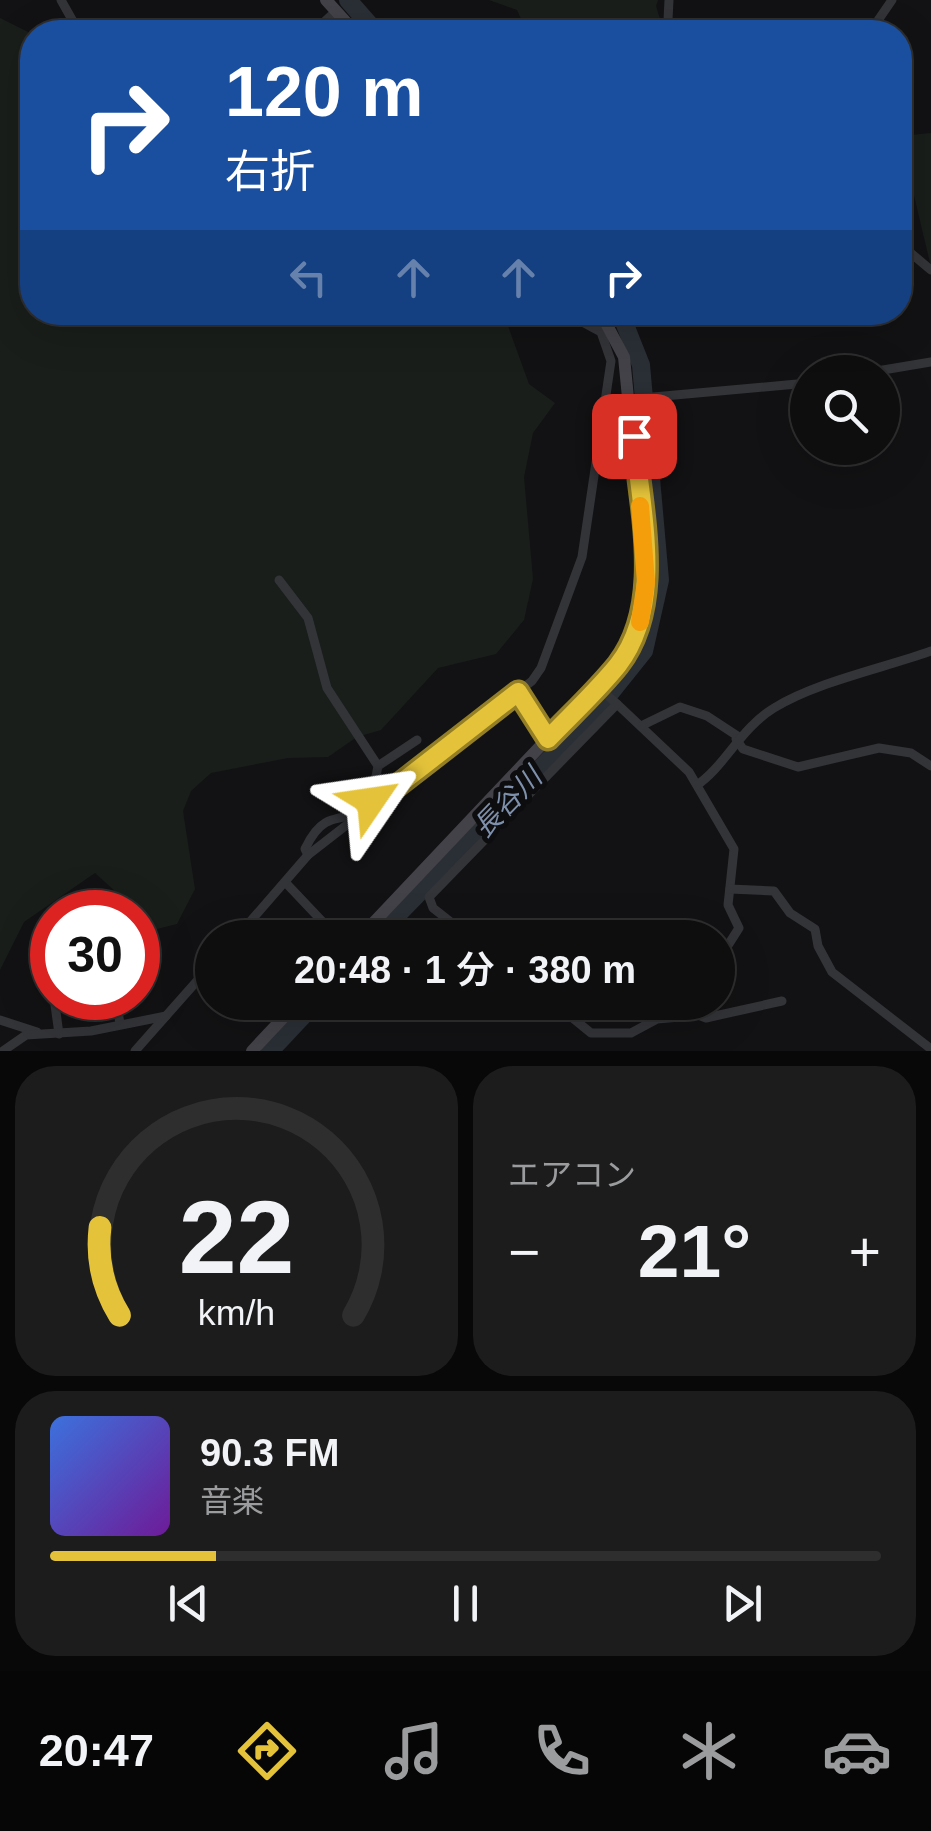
<!DOCTYPE html>
<html lang="ja">
<meta charset="utf-8">
<style>
body{margin:0;font-family:Arial,"Noto Sans JP",sans-serif;background:#1c1c1d;color:#f1f3f6;height:100vh;display:flex;flex-direction:column;font-size:38px;white-space:nowrap}
*{box-sizing:border-box;margin:0}
p{font-size:32px;color:#9b9c9e}
.icon{flex:none;width:55px;height:55px;fill:none;stroke:currentColor;stroke-width:2;stroke-linecap:round;stroke-linejoin:round}
.map{position:relative;height:1051px;overflow:hidden}
.sheet{display:flex;flex-direction:column;gap:15px;padding:15px;background:#080808;flex:1}
.sheet>*{flex:none}
.guide{position:absolute;left:20px;top:20px;width:892px;height:305px;border-radius:40px;box-shadow:0 10px 40px #0002,0 0 0 2px #2e2e2f;background:#1a4fa0;color:#fff;overflow:hidden}
.tools{position:absolute;left:790px;top:355px;display:grid;gap:20px}
.tools a{display:grid;place-items:center;width:110px;height:110px;border-radius:50%;background:#0e0e0f;box-shadow:0 10px 40px #0002,0 0 0 2px #2e2e2f;font-size:50px}
.speed{position:absolute;left:30px;top:890px;display:flex;gap:20px;font-size:50px;font-weight:700;text-align:center}
.speed>*{display:grid;place-content:center;width:130px;height:130px;border-radius:50%;background:#0e0e0f;box-shadow:0 10px 40px #0002,0 0 0 2px #2e2e2f;line-height:1}
.speed .limit{border:15px solid #d22;background:#fff;color:#111}
.pin{position:absolute;display:grid;place-items:center;width:85px;height:85px;color:#fff;margin:-42px;border-radius:20px;box-shadow:0 5px 15px #0006}
.me{position:absolute;width:110px;margin:-55px;rotate:58deg;stroke-linejoin:round;filter:drop-shadow(0 0 8px #0008)}
.turn{display:flex;align-items:center;gap:35px;height:210px;padding:0 40px;font-size:45px}
.turn .icon{width:130px;height:130px;stroke-width:2.5}
.turn b{display:block;font-size:70px;line-height:85px}
.lanes{display:flex;align-items:center;height:95px;padding:0 40px;background:#0003;justify-content:center;gap:50px;direction:ltr}
.lanes .off{opacity:.35}
.big{font-size:75px;font-weight:600;line-height:1.1}
.sheet .card{flex:1;display:flex;flex-direction:column;justify-content:center;gap:15px;min-width:0;padding:0 35px;border-radius:40px;background:#1c1c1d}
.sheet .dial{align-items:center;gap:0}
.dial svg{height:260px;overflow:visible;fill:none;stroke:#2e2e2f;stroke-width:7;stroke-linecap:round;text-anchor:middle}
.dial text{fill:#f1f3f6;stroke:none}
.song{display:flex;align-items:center;gap:30px}
.cover{width:120px;height:120px;border-radius:15px;background:linear-gradient(135deg,hsl(220 70% 55%),hsl(280 70% 35%))}
.played{height:10px;border-radius:5px;background:linear-gradient(90deg,#e4c33a 20%,#2e2e2f 20%)}
.keys{display:flex;justify-content:space-around;direction:ltr}
.heat{display:flex;justify-content:space-between;align-items:center;font-size:55px;direction:ltr}
.sheet .tiles{flex:1;display:grid;gap:15px;grid-template-columns:1fr 1fr}
.card:last-child{grid-column:span 2}
.trip{position:absolute;left:195px;top:920px;width:540px;height:100px;border-radius:50px;background:#0e0e0f;box-shadow:0 10px 40px #0002,0 0 0 2px #2e2e2f;font-weight:600;line-height:100px;text-align:center}
.menu{display:flex;height:160px;justify-content:space-around;align-items:center;background:#060606;color:#9b9c9e}
.menu .icon{width:70px;height:70px}
.menu .active{color:#e4c33a}
.menu b{font-size:45px;color:#f1f3f6}
.map>svg:first-child{display:block}
.green{fill:#191e1a}
.lines{fill:none;stroke-linecap:round;stroke-linejoin:round}
.river{stroke:#2a2f36;stroke-width:18}
.street{stroke:#333438;stroke-width:9}
.secondary{stroke:#424248;stroke-width:12}
.route-casing{stroke:#947f26;stroke-width:25}
.route{stroke:#e4c33a;stroke-width:18}
.slow{stroke:#f59e0b;stroke-width:18}
.labels{text-anchor:middle;stroke-width:10;stroke-linejoin:round;paint-order:stroke}
.water-label{font-size:28px;font-style:italic;fill:#7e90ac;stroke:#0d0d0f}
</style>
<div class="map">
<svg width="931" height="1051" viewBox="0 0 931 1051">
<rect width="100%" height="100%" fill="#121214"/>
<!-- green -->
<g class="green">
<path d="M489,0h169l-2,6 8,26h-137l-10,-22z"/>
<path d="M0,18l32,16v278l414,1 62,13 21,58 26,19 -22,30 -9,44 9,102 -9,41 -28,34 -58,14 -57,62 -24,7 -29,20 -40,1 -77,15 -20,18 -8,20 12,78 -18,35 -28,7 -11,-19 -43,-39 -71,49 -24,48z"/>
<path d="M931,133v134l-24,-101 3,-31z"/>
</g>
<g class="lines">
<!-- river -->
<g class="river">
<path d="M348,0l28,32"/>
<path d="M375,938l221,-227 48,-60 16,-71 -19,-215 -21,-53"/>
<path d="M270,1051l46,-49"/>
</g>
<!-- street -->
<g class="street">
<path d="M61,0l18,32"/>
<path d="M669,0l-1,20 6,12"/>
<path d="M313,32l23,-21"/>
<path d="M494,32l12,-6 13,6"/>
<path d="M870,32l22,-32"/>
<path d="M900,244l31,26"/>
<path d="M871,372l60,-10"/>
<path d="M631,399l177,-16"/>
<path d="M279,580l29,38 19,70 51,78 -8,41"/>
<path d="M518,692l30,47"/>
<path d="M617,704l72,68 45,77 -6,56 11,23 -21,33"/>
<path d="M643,725l37,-18 27,9 32,21"/>
<path d="M736,739l7,10 55,18 81,-19 32,5 20,13"/>
<path d="M378,766l39,-26"/>
<path d="M697,785c27,-18 44,-57 77,-77 42,-26 110,-40 157,-57"/>
<path d="M308,855l-3,-6c13,-28 24,-31 54,-34"/>
<path d="M285,882l53,56"/>
<path d="M730,889l44,2 16,22 25,16 3,17 14,26 99,77"/>
<path d="M236,938l72,-83 224,-174 9,-13 41,-111 29,-196 -10,-29 -37,-20"/>
<path d="M471,938l-38,-30 -4,-11 188,-193 -19,-17"/>
<path d="M138,947l8,-9"/>
<path d="M54,998l5,36"/>
<path d="M116,998l4,26"/>
<path d="M553,1002l38,31h40l26,-14 34,-3 7,-14"/>
<path d="M693,1013l13,5 76,-17"/>
<path d="M0,1020l37,12"/>
<path d="M3,1051l23,-16 65,-4 75,-15"/>
<path d="M135,1051l77,-87"/>
</g>
<!-- secondary -->
<g class="secondary">
<path d="M326,0l29,32"/>
<path d="M359,938l260,-275 21,-43 6,-39 -22,-224 -24,-45"/>
<path d="M252,1051l46,-49"/>
</g>
</g>
<g class="lines">
<!-- route casing -->
<g class="route-casing">
<path id="route" d="M371,801l-1,6 148,-115 30,47c23,-24 49,-48 70,-74 48,-62 22,-158 16,-229"/>
</g>
<!-- route -->
<use href="#route" class="route"/>
<!-- slow -->
<path class="slow" d="M640,506l6,76 -6,40"/>
</g>
<g class="labels">
<!-- water labels -->
<g class="water-label">
<text transform="translate(507 802) rotate(-46)" y="10">長谷川</text>
</g>
</g>
</svg>
<div class="tools">
<a><svg class="icon" aria-label="search" viewBox="0 0 24 24"><circle cx="10" cy="10" r="6"/><path d="M15 15l6 6"/></svg></a>
</div>
<div class="speed"><div class="limit">30</div></div>
<div class="pin" style="left:634px;top:436px;background:#d93025"><svg class="icon" aria-label="arrive" viewBox="0 0 24 24"><path d="M6 21V4h12l-3 4 3 4H6"/></svg></div>
<svg class="me" style="left:371px;top:801px" viewBox="-20 -20 40 40"><path d="M0-17L14 15 0 8-14 15z" fill="#e4c33a" stroke="#fff" stroke-width="4"/></svg>
<div class="trip">20:48 · 1 分 · 380 m</div>
<div class="guide">
<div class="turn"><svg class="icon" aria-label="right" viewBox="0 0 24 24"><path d="M7 20v-9h11M14 6l5 5-5 5"/></svg><div><b>120 m</b>右折</div></div>
<div class="lanes"><svg class="icon off" aria-label="left" viewBox="0 0 24 24"><path d="M17 20v-9H6M10 6l-5 5 5 5"/></svg><svg class="icon off" aria-label="ahead" viewBox="0 0 24 24"><path d="M12 20V5M6 11l6-6 6 6"/></svg><svg class="icon off" aria-label="ahead" viewBox="0 0 24 24"><path d="M12 20V5M6 11l6-6 6 6"/></svg><svg class="icon" aria-label="right" viewBox="0 0 24 24"><path d="M7 20v-9h11M14 6l5 5-5 5"/></svg></div>
</div>
</div>
<section class="sheet">
<div class="tiles">
<div class="card dial"><svg viewBox="0 0 100 80">
<path d="M14 69A42 42 0 1 1 86 69"/>
<path d="M14 69A42 42 0 0 1 8 42" stroke="#e4c33a"/>
<text x="50" y="56" font-size="32" font-weight="700">22</text>
<text x="50" y="72" font-size="11">km/h</text>
</svg></div>
<div class="card"><p>エアコン</p>
<div class="heat"><a>−</a><b class="big">21°</b><a>+</a></div>
</div>
<div class="card">
<div class="song"><i class="cover"></i><div><b>90.3 FM</b><p>音楽</p></div></div>
<div class="played"></div>
<div class="keys"><svg class="icon" aria-label="previous" viewBox="0 0 24 24"><path d="M18 5L8 12l10 7zM5 5v14"/></svg><svg class="icon" aria-label="pause" viewBox="0 0 24 24"><path d="M8 5v14M16 5v14"/></svg><svg class="icon" aria-label="next" viewBox="0 0 24 24"><path d="M6 5l10 7-10 7zM19 5v14"/></svg></div>
</div>
</div>
</section>
<nav class="menu">
<b>20:47</b>
<svg class="icon active" aria-label="directions" viewBox="0 0 24 24"><path d="M12 3l9 9-9 9-9-9zM9 14v-3h6M13 9l2 2-2 2"/></svg>
<svg class="icon" aria-label="music" viewBox="0 0 24 24"><path d="M9 18V5l10-2v13"/><circle cx="6" cy="18" r="3"/><circle cx="16" cy="16" r="3"/></svg>
<svg class="icon" aria-label="phone" viewBox="0 0 24 24"><path d="M5 4h4l2 5-3 2q2 4 5 5l2-3 5 2v4C11 20 4 13 5 4z"/></svg>
<svg class="icon" aria-label="climate" viewBox="0 0 24 24"><path d="M12 3v18M4 7l16 10M4 17L20 7"/></svg>
<svg class="icon" aria-label="car" viewBox="0 0 24 24"><path d="M5 17H2v-5l4-1 3-4h7l3 4 3 1v5h-3M9 17h6M6 11h13"/><circle cx="7" cy="17" r="2"/><circle cx="17" cy="17" r="2"/></svg>
</nav>
